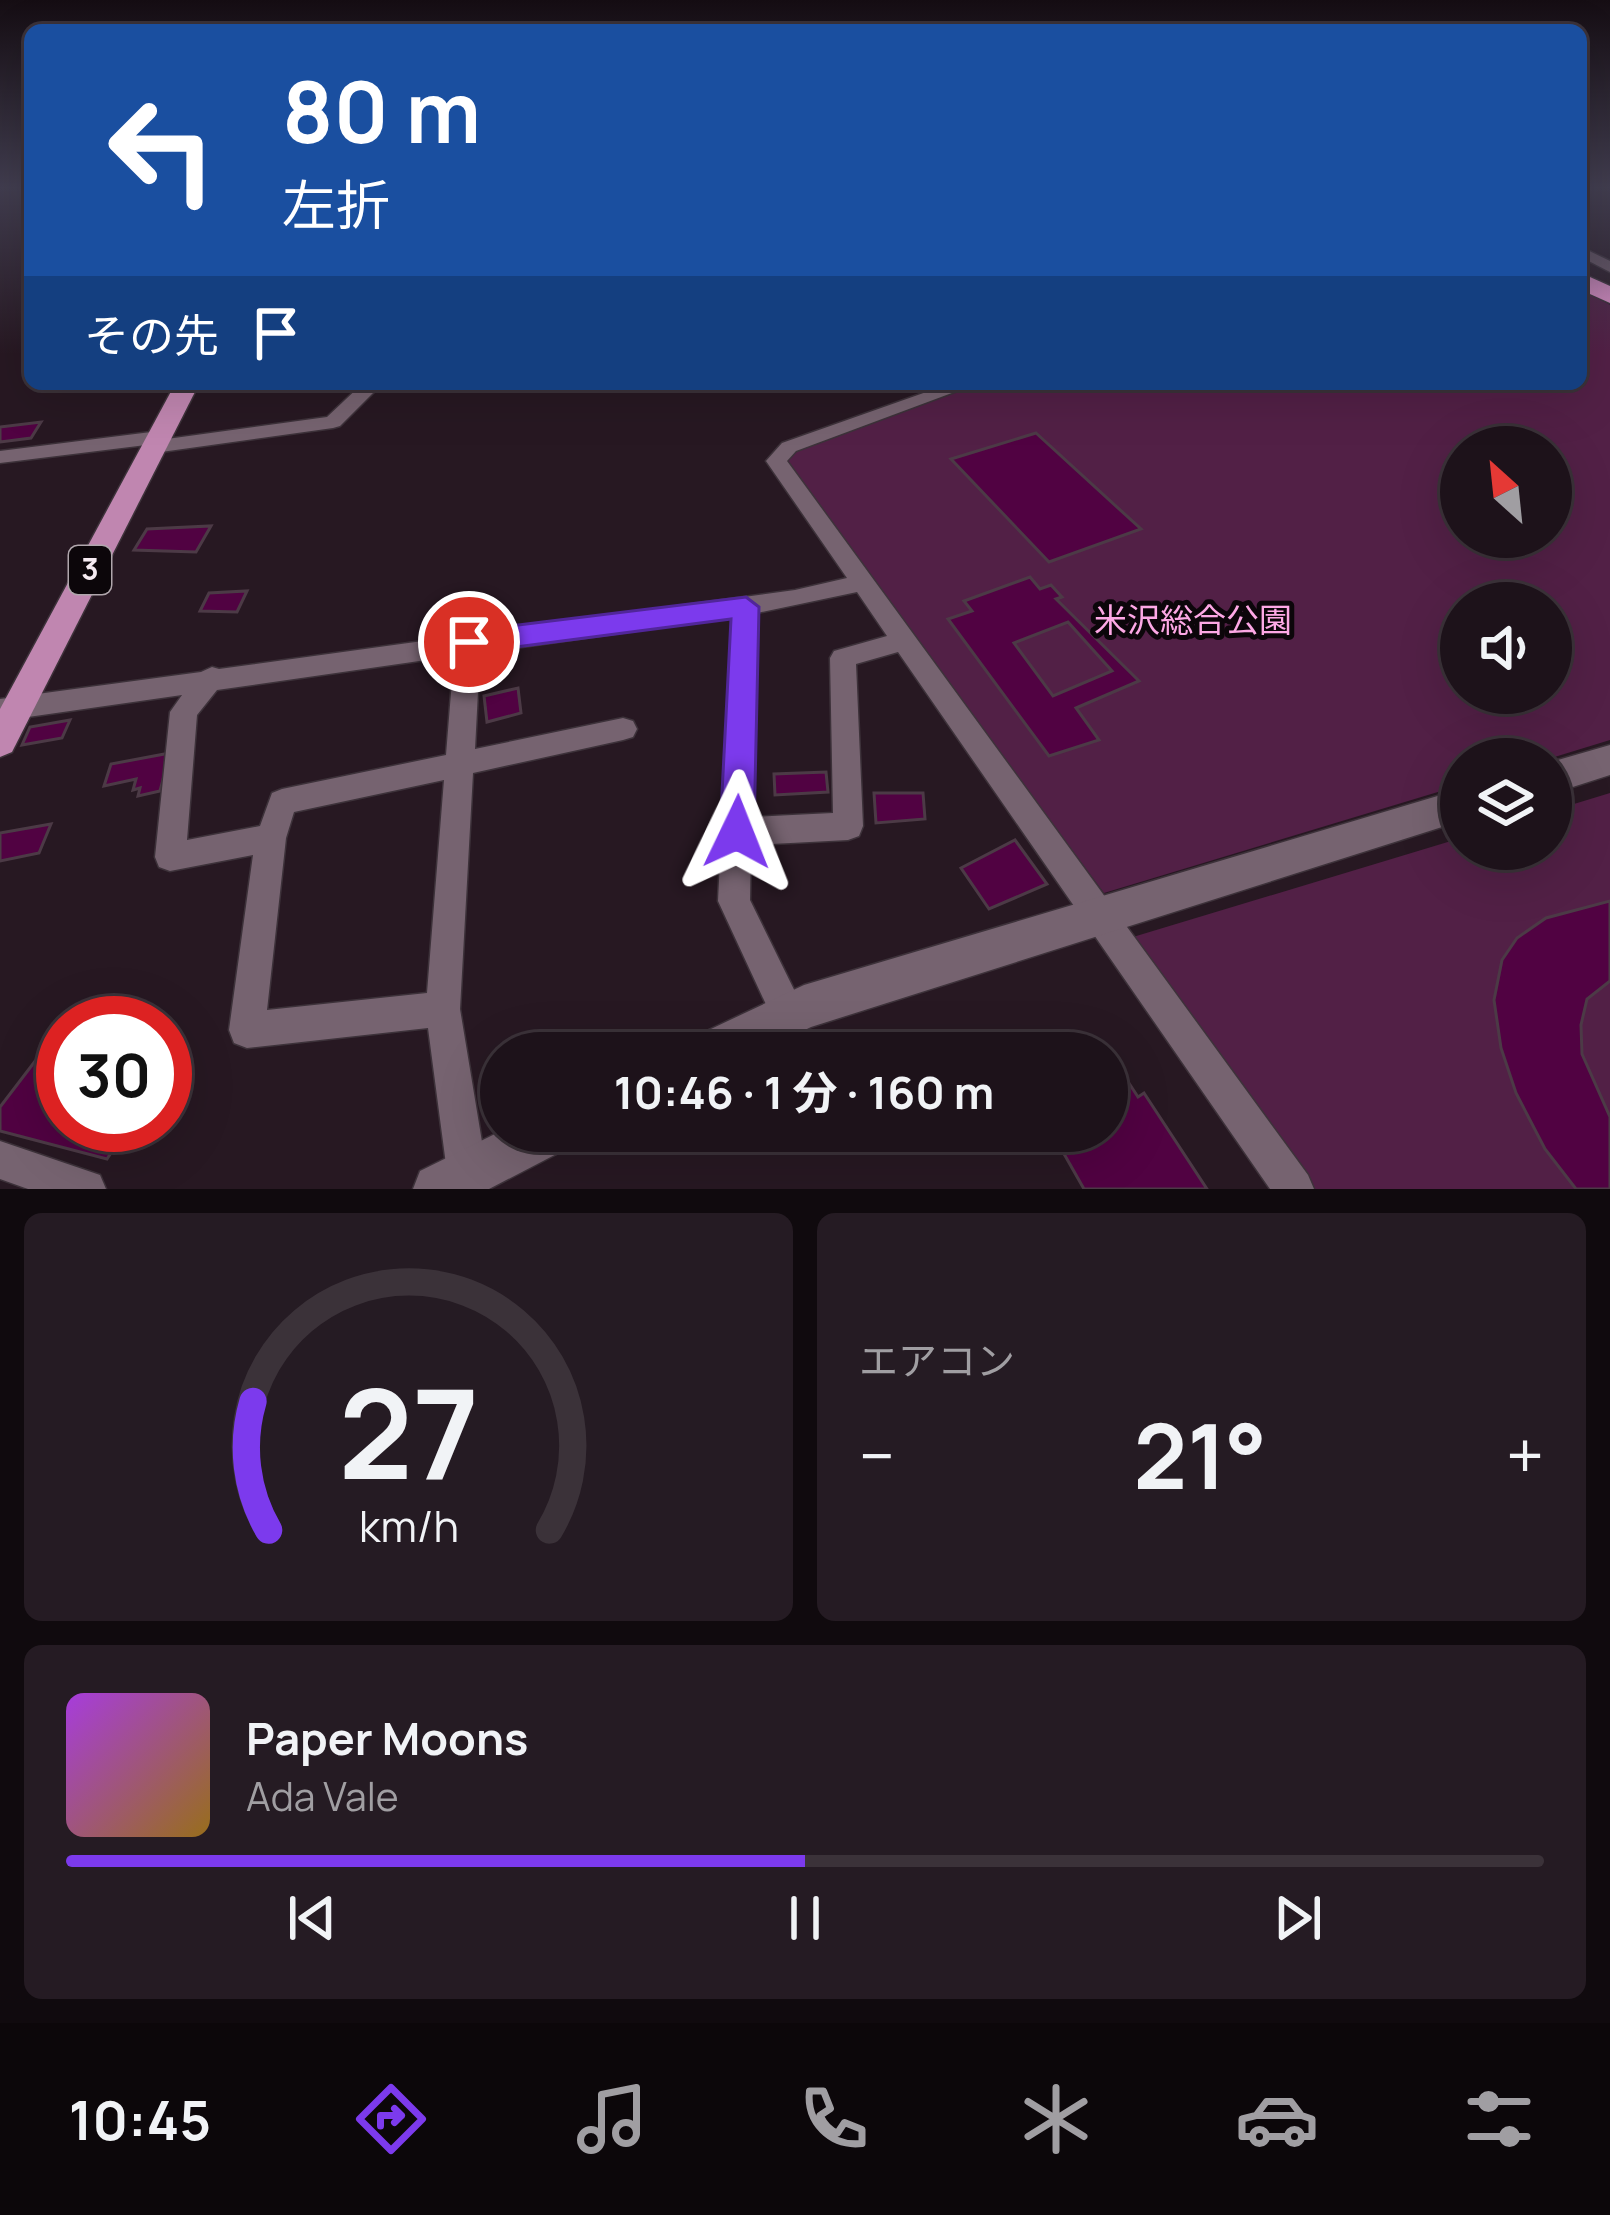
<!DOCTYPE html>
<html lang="ja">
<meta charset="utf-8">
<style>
body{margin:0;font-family:Manrope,"Noto Sans JP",sans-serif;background:#251b23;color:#f1f3f6;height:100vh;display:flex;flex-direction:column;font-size:45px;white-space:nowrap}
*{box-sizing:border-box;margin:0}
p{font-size:39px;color:#a09ea2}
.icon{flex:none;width:66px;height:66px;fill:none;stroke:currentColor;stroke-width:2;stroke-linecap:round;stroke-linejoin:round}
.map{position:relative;height:1189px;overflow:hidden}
.drawer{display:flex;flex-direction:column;gap:24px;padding:24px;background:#100a0e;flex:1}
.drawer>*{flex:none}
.guide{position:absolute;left:24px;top:24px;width:1563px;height:366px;border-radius:18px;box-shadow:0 12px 48px #0002,0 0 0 3px #3b3239;background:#1a4fa0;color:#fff;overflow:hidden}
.needle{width:78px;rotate:333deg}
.buttons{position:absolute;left:1440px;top:426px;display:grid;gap:24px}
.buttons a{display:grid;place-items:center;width:132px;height:132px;border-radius:50%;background:#1d121a;box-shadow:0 12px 48px #0002,0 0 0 3px #3b3239;font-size:60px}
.speed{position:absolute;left:36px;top:996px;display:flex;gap:24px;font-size:60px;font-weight:700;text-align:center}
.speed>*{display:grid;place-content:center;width:156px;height:156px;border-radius:50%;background:#1d121a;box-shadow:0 12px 48px #0002,0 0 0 3px #3b3239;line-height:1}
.speed .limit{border:18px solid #d22;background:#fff;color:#111}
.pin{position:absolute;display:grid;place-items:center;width:102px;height:102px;color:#fff;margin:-51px;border:6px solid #fff;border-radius:50%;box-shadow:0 3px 12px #0007}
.me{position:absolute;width:132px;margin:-66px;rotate:2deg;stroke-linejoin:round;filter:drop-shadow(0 0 9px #0008)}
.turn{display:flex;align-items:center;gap:42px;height:252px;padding:0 60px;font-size:54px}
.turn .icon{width:156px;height:156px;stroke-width:2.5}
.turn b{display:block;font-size:84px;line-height:102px}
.then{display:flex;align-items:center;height:114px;padding:0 60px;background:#0003;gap:24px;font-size:45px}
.big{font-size:90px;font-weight:700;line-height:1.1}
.drawer .widget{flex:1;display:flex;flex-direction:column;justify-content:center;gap:18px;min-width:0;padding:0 42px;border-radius:18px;background:#251b23}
.drawer .dial{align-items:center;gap:0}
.dial svg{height:312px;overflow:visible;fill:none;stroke:#3b3239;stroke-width:7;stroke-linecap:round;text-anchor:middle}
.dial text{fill:#f1f3f6;stroke:none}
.song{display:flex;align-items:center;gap:36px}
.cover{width:144px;height:144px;border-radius:18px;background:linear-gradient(135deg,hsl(280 70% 55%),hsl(40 70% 35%))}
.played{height:12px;border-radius:6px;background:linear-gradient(90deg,#7c3aed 50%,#3b3239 50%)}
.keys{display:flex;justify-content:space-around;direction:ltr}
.heat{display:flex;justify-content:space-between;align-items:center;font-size:66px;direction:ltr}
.drawer .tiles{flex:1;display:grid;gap:24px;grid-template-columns:1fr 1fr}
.widget:last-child{grid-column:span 2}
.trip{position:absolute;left:480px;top:1032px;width:648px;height:120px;border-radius:60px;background:#1d121a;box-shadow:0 12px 48px #0002,0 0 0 3px #3b3239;font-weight:700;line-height:120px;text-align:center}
.menu{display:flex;height:192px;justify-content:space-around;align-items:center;background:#0c070a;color:#a09ea2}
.menu .icon{width:84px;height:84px}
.menu .on{color:#7c3aed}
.menu b{font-size:54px;color:#f1f3f6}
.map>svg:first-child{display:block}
.green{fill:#522046;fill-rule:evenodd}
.building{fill:#510242;stroke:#4c3a46;stroke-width:3;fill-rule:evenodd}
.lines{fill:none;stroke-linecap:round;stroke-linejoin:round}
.street-casing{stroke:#3d323a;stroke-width:3}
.secondary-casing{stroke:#3d323a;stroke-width:3}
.primary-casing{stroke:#3d323a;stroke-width:3}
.highway-casing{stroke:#3d323a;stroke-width:3}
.street{fill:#766370;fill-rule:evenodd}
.secondary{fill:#766370;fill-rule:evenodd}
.primary{fill:#c086b0;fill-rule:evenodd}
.highway{fill:#f29dda;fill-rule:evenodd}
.route{fill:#7c3aed;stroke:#51269a;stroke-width:3}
.labels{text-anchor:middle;stroke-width:10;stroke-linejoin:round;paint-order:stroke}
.shield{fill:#0c060a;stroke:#b0a6ac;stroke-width:3}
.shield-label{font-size:30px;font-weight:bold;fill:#f6ebf2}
.park-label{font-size:33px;fill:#fda8e5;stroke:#0c060a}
</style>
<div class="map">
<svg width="1610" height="1189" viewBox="0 0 1610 1189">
<rect width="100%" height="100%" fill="#271822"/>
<!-- green -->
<g class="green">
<path d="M1581,288l29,17v435l-62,19h-87v26l-357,108 -321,-431 10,-12 184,-66h604zM1461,447h90v90h-90zM1461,603h90v90h-90z"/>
<path d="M1610,793v396h-295l-182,-252 328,-99v11h90v-38z"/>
</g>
<!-- building -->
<g class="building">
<path d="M41,422l-10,16 -31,4v-15z"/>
<path d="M1036,433l105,96 -92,33 -98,-103z"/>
<path d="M211,526l-15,26 -62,-2 13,-21z"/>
<path d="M1030,577l10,12 11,-4 11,12 -6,2 83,82 -63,27 23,32 -50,16 -101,-137 24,-8 -8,-10zM1068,622l44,49 -59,25 -39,-53z"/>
<path d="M247,591l-10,21 -37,-1 9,-18z"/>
<path d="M518,688l3,25 -34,9 -3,-26z"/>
<path d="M70,720l-8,18 -40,7 8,-18z"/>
<path d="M170,753l-10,38 -22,5 2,-8 -7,2 3,-11 -32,7 7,-22z"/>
<path d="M826,772l2,20 -53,3 -1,-21z"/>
<path d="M874,793h49l2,26 -49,4z"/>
<path d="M51,824l-12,29 -39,8v-28z"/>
<path d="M1015,840l32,44 -58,25 -28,-41z"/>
<path d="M1610,901v80l-23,18 -6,26 1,29 28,63v72h-34l-31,-40 -29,-56 -15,-45 -7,-48 8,-40 15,-22 29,-20z"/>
<path d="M39,1056l24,6v63h66l-22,34 -107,-28v-24z"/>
<path d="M1123,1074l15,23 6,-4 63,96h-123l-33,-58h56v-48z"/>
</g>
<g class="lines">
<!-- street casing -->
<g class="street-casing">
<g id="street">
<path d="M1581,247l29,14v11l-29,-15z"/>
<path d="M362,384h20l-42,42 -7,2 -179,25 -7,-2 -1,-6 -146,18v-12l159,-20 7,2 1,6 160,-22z"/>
<path d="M949,384h27l-180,67 -9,10 521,714 6,14h-44l-372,-537 -42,12 7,162 -4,10 -11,4 -97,5 -1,55 56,114 -6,12 -12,6 -12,-6 -58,-125 14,-284 -252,36 -5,96 148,-31 10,3 4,8 -4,8 -10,3 -150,33 -13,236 27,163 -6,14 -8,3 -20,-3 -6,-14 -19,-144 -181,20 -13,-5 -5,-13 24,-175 -83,16 -11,-4 -4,-10 15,-145 12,-17 -182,26v-22l201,-27 11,-5 7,2 576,-79 52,-12 -81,-117 16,-18zM857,592l30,44 -53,15 -4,7 3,155 -81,4 5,-204zM454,656l-8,99 -164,34 -10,4 -12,33 -73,14 10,-125 20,-25zM444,780l-17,213 -160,17 19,-172 8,-26z"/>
<path d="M0,1141l100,34 6,14h-78l-28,-10z"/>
</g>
</g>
<!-- secondary casing -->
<g class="secondary-casing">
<g id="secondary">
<path d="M1610,745v30l-59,19v-32z"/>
<path d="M1461,789v32l-650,206 -53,26h-71l7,-16 110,-52z"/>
<path d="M501,1131h74l-7,17 -79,41h-76l7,-18z"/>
</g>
</g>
<!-- primary casing -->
<g class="primary-casing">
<path id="primary" d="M175,384h24l-187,368 -12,5v-48z"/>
</g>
<!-- highway casing -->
<g class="highway-casing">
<path id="highway" d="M1581,273l29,13v17l-29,-13z"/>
</g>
<!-- street -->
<use href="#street" class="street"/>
<!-- secondary -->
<use href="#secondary" class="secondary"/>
<!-- primary -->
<use href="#primary" class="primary"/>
<!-- highway -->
<use href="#highway" class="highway"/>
</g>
<!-- sky -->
<linearGradient id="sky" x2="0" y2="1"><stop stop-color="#150d13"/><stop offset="0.53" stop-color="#413d4f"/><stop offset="1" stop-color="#413d4f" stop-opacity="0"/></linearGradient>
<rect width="1610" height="354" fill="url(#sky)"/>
<!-- route -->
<path class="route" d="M746,597l13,10 -5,225 -5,11 -12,5 -12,-5 -5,-11 11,-213 -262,34 -15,-11 15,-11z"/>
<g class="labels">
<!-- shield labels -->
<rect class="shield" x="69" y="546" width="42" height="48" rx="9"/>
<g class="shield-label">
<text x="90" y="580">3</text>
</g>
<!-- park labels -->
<g class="park-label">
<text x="1193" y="632">米沢総合公園</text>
</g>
</g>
</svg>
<div class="buttons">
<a><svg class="needle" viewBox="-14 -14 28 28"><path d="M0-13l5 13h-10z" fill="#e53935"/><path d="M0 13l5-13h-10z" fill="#a09ea2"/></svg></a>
<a><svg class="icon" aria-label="sound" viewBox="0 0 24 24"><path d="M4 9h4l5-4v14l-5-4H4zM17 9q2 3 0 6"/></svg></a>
<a><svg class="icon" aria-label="layers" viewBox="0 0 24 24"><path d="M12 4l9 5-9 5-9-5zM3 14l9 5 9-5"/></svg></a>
</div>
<div class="speed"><div class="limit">30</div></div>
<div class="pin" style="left:469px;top:642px;background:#d93025"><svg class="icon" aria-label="arrive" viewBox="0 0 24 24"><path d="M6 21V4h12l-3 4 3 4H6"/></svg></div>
<svg class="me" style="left:737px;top:832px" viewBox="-20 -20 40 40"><path d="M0-17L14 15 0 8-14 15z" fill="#7c3aed" stroke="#fff" stroke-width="4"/></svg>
<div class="trip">10:46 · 1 分 · 160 m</div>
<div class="guide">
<div class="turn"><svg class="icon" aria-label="left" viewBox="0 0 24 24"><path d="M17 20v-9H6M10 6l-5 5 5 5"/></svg><div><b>80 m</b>左折</div></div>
<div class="then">その先<svg class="icon" aria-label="arrive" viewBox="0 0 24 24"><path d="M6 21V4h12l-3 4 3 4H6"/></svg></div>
</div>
</div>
<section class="drawer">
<div class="tiles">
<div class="widget dial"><svg viewBox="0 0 100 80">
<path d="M14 69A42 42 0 1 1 86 69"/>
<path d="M14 69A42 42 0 0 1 10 36" stroke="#7c3aed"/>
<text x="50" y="56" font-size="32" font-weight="700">27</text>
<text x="50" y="72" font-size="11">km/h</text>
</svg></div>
<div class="widget"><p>エアコン</p>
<div class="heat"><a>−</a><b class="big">21°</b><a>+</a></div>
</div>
<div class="widget">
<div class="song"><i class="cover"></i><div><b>Paper Moons</b><p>Ada Vale</p></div></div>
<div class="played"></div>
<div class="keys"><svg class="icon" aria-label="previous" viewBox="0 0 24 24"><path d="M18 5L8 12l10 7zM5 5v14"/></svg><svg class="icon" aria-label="pause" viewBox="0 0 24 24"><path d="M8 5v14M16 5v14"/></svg><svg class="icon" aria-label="next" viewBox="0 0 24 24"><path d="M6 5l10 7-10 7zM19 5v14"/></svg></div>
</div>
</div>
</section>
<nav class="menu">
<b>10:45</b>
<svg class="icon on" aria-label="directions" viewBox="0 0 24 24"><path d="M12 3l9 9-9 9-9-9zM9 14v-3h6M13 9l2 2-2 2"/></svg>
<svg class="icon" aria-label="music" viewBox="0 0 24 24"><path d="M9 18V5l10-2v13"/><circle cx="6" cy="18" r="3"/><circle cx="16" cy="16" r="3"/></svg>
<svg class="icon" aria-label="phone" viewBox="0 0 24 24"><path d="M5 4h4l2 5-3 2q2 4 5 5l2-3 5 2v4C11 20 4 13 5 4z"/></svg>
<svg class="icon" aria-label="climate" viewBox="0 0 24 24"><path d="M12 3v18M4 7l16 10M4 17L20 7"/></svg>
<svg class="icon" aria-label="car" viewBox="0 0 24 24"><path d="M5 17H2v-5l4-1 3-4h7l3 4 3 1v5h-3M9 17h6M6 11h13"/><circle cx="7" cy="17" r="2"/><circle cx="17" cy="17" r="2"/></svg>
<svg class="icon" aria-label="filters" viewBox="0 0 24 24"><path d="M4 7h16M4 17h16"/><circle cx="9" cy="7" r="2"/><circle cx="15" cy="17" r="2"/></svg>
</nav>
